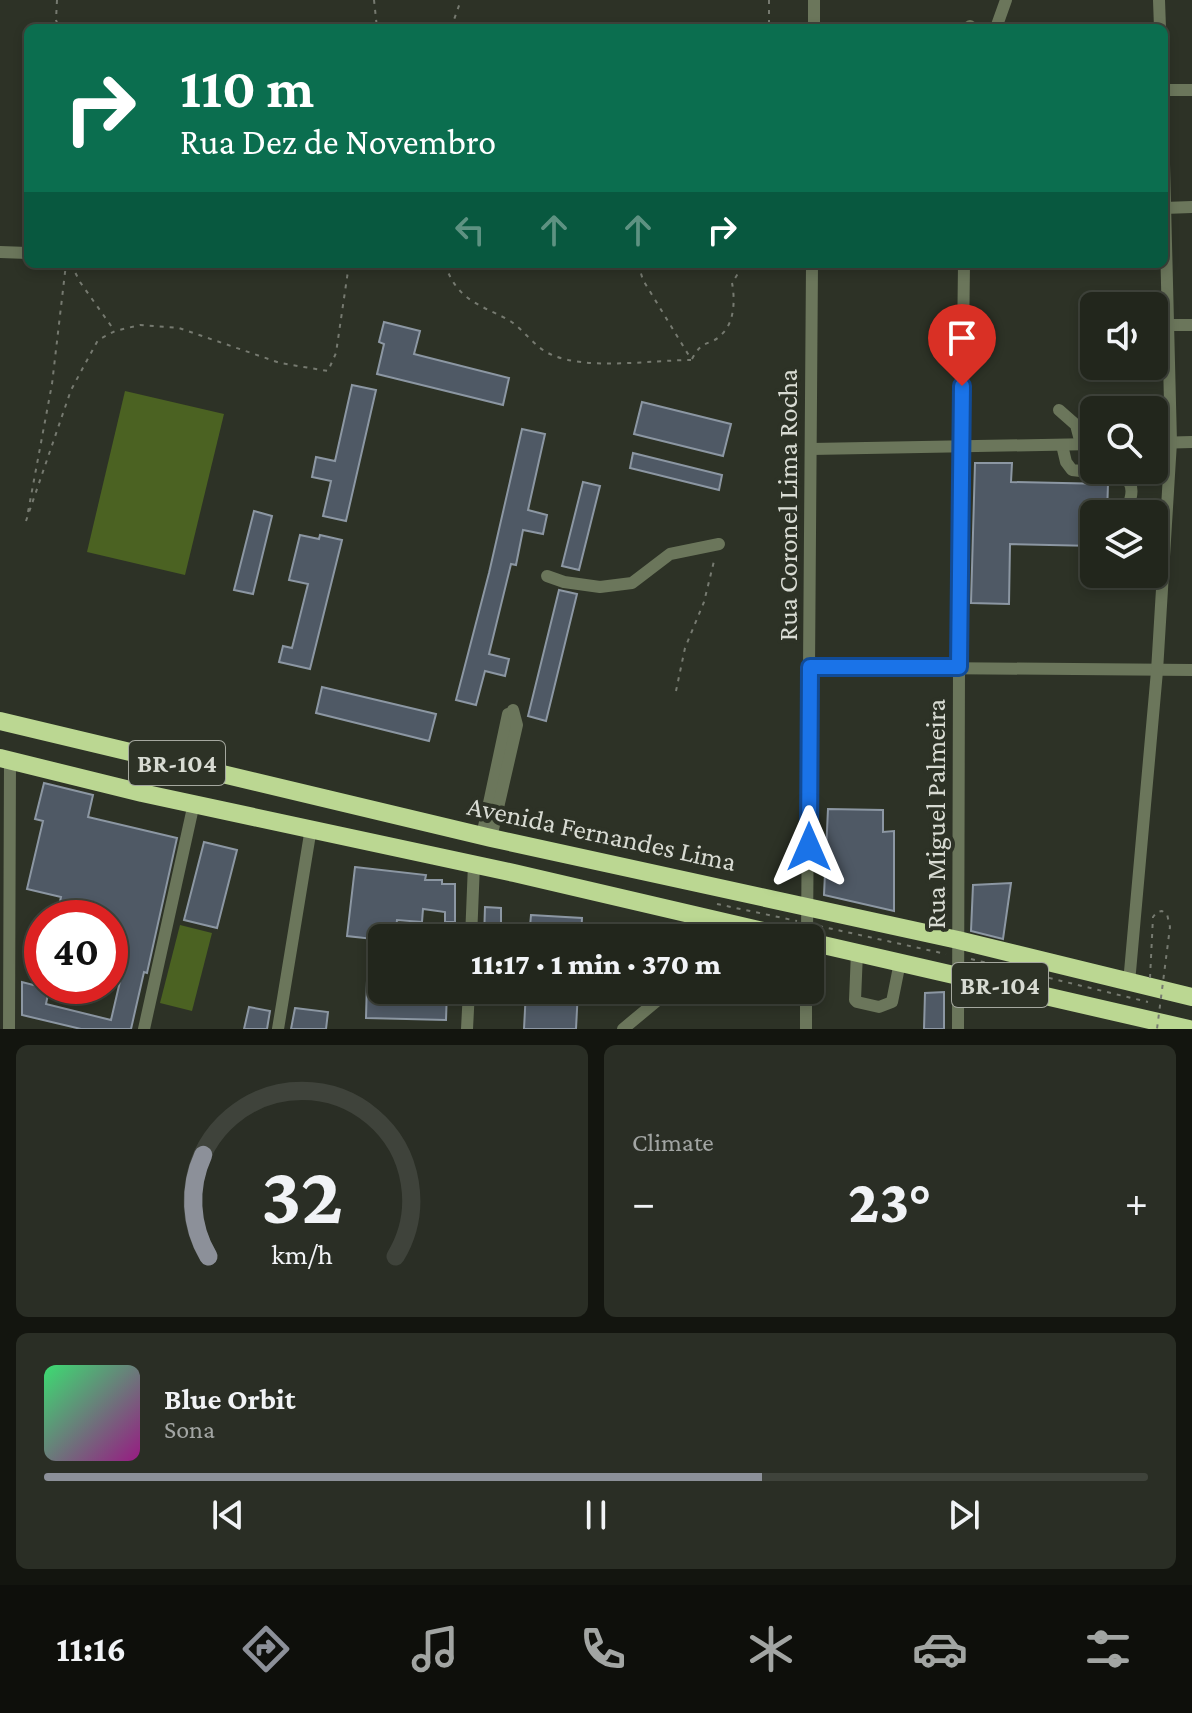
<!DOCTYPE html>
<meta charset="utf-8">
<style>
body{margin:0;font-family:"Crimson Pro",serif;background:#2a2e25;color:#f1f3f6;height:100vh;display:flex;flex-direction:column;font-size:30px;white-space:nowrap}
*{box-sizing:border-box;margin:0}
p{font-size:26px;color:#a2a5a3}
.icon{flex:none;width:44px;height:44px;fill:none;stroke:currentColor;stroke-width:2;stroke-linecap:round;stroke-linejoin:round}
.map{position:relative;height:1029px;overflow:hidden}
.panel{display:flex;flex-direction:column;gap:16px;padding:16px;background:#13150f;flex:1}
.panel>*{flex:none}
.banner{position:absolute;left:24px;top:24px;width:1144px;height:244px;border-radius:12px;box-shadow:0 4px 12px #0003,0 0 0 2px #3f433b;background:#0b6e4f;color:#fff;overflow:hidden}
.controls{position:absolute;left:1080px;top:292px;display:grid;gap:16px}
.controls a{display:grid;place-items:center;width:88px;height:88px;border-radius:12px;background:#22261c;box-shadow:0 4px 12px #0003,0 0 0 2px #3f433b;font-size:40px}
.speed{position:absolute;left:24px;top:900px;display:flex;gap:16px;font-size:40px;font-weight:700;text-align:center}
.speed>*{display:grid;place-content:center;width:104px;height:104px;border-radius:50%;background:#22261c;box-shadow:0 4px 12px #0003,0 0 0 2px #3f433b;line-height:1}
.speed .limit{border:12px solid #d22;background:#fff;color:#111}
.pin{position:absolute;display:grid;place-items:center;width:68px;height:68px;color:#fff;margin:-82px -34px;border-radius:50% 50% 50% 0;rotate:-45deg;box-shadow:0 0 8px #0007}
.pin .icon{rotate:45deg}
.me{position:absolute;width:88px;margin:-44px;rotate:0deg;stroke-linejoin:round;filter:drop-shadow(0 0 6px #0008)}
.turn{display:flex;align-items:center;gap:28px;height:168px;padding:0 24px;font-size:36px}
.turn .icon{width:104px;height:104px;stroke-width:2.5}
.turn b{display:block;font-size:56px;line-height:68px}
.lanes{display:flex;align-items:center;height:76px;padding:0 24px;background:#0003;justify-content:center;gap:40px;direction:ltr}
.lanes .off{opacity:.35}
.big{font-size:60px;font-weight:800;line-height:1.1}
.panel .tile{flex:1;display:flex;flex-direction:column;justify-content:center;gap:12px;min-width:0;padding:0 28px;border-radius:12px;background:#2a2e25}
.panel .dial{align-items:center;gap:0}
.dial svg{height:208px;overflow:visible;fill:none;stroke:#3f433b;stroke-width:7;stroke-linecap:round;text-anchor:middle}
.dial text{fill:#f1f3f6;stroke:none}
.song{display:flex;align-items:center;gap:24px}
.cover{width:96px;height:96px;border-radius:12px;background:linear-gradient(135deg,hsl(140 70% 55%),hsl(310 70% 35%))}
.played{height:8px;border-radius:4px;background:linear-gradient(90deg,#8c9099 65%,#3f433b 65%)}
.keys{display:flex;justify-content:space-around;direction:ltr}
.heat{display:flex;justify-content:space-between;align-items:center;font-size:44px;direction:ltr}
.panel .tiles{flex:1;display:grid;gap:16px;grid-template-columns:1fr 1fr}
.tile:last-child{grid-column:span 2}
.trip{position:absolute;left:368px;top:924px;width:456px;height:80px;border-radius:12px;background:#22261c;box-shadow:0 4px 12px #0003,0 0 0 2px #3f433b;font-weight:800;line-height:80px;text-align:center}
.menu{display:flex;height:128px;justify-content:space-around;align-items:center;background:#0e0f0b;color:#a2a5a3}
.menu .icon{width:56px;height:56px}
.menu .current{color:#8c9099}
.menu b{font-size:36px;color:#f1f3f6}
.map>svg:first-child{display:block}
.green{fill:#4b6222}
.building{fill:#4f5965;stroke:#8c97a3;stroke-width:2}
.lines{fill:none;stroke-linecap:round;stroke-linejoin:round}
.path{stroke:#767a70;stroke-width:2;stroke-dasharray:4 6;stroke-linecap:butt}
.minor{stroke:#6b765b;stroke-width:12}
.highway{stroke:#bbd792;stroke-width:18}
.path-bridge{stroke:#767a70;stroke-width:2;stroke-dasharray:4 6;stroke-linecap:butt}
.route-casing{stroke:#114b97;stroke-width:20}
.route{stroke:#1a73e8;stroke-width:14}
.labels{text-anchor:middle;stroke-width:8;stroke-linejoin:round;paint-order:stroke}
.shield{fill:#2d3226;stroke:#a5a89f;stroke-width:2}
.shield-label{font-size:26px;font-weight:bold;fill:#d8dbd3}
.street-label{font-size:28px;fill:#d8dbd3;stroke:#2d3226}
</style>
<div class="map">
<svg width="1192" height="1029" viewBox="0 0 1192 1029">
<rect width="100%" height="100%" fill="#2d3226"/>
<!-- green -->
<g class="green">
<path d="M125,391l99,23 -39,161 -98,-23z"/>
<path d="M180,925l32,8 -20,78 -32,-8z"/>
</g>
<!-- building -->
<g class="building">
<path d="M384,322l36,9 -6,23 95,24 -6,27 -126,-31 7,-30 -5,-2z"/>
<path d="M352,385l24,5 -30,131 -23,-5 8,-35 -19,-4 4,-20 19,4z"/>
<path d="M642,402l89,22 -8,32 -89,-22z"/>
<path d="M522,429l23,5 -17,76 19,5 -4,19 -20,-4 -7,35 -5,-1 -22,90 20,5 -4,17 -20,-5 -9,34 -20,-5 33,-127z"/>
<path d="M633,453l89,22 -3,15 -89,-22z"/>
<path d="M975,463h37l-1,19 97,2 -1,30h-13v32l-84,-2 -1,60 -38,-1z"/>
<path d="M583,482l17,4 -21,84 -17,-4z"/>
<path d="M254,511l18,5 -19,78 -19,-4z"/>
<path d="M300,535l19,4 1,-4 22,5 -32,129 -31,-7 4,-16 9,2 16,-64 -19,-4z"/>
<path d="M559,590l18,4 -31,127 -18,-5z"/>
<path d="M322,687l114,27 -7,27 -113,-28z"/>
<path d="M44,783l49,12 -5,22 89,21 -30,135 -3,-1 -13,57h-50l-59,-14v-33l27,7 -3,15 65,16 10,-43 -11,-3v-56h-54l5,-21 -34,-8 16,-68 -8,-2z"/>
<path d="M828,809l55,1v22l11,-1v80l-70,-16z"/>
<path d="M204,842l33,8 -20,78 -33,-8z"/>
<path d="M355,867l71,8 -1,5h17v4h13v38h-10v-10l-22,-3 -1,13 -25,-2 -2,16 -22,-3v6l-26,-3z"/>
<path d="M1011,883l-8,56 -32,-8 2,-46z"/>
<path d="M485,907l16,1v30h-17z"/>
<path d="M531,915l51,3 -1,20h-52z"/>
<path d="M640,926l42,7v5h-44z"/>
<path d="M367,980l15,1v9h65l-1,30 -80,-2z"/>
<path d="M526,990h52l-2,39h-52z"/>
<path d="M944,992v37h-20l1,-36z"/>
<path d="M249,1007l21,4 -3,18h-23z"/>
<path d="M295,1008l33,4 -2,17h-35z"/>
</g>
<g class="lines">
<!-- path -->
<g class="path">
<path d="M57,0l-1,20 3,8"/>
<path d="M374,0l3,28"/>
<path d="M769,0v28"/>
<path d="M451,28l10,-28"/>
<path d="M71,264l9,18 34,48"/>
<path d="M445,264c11,34 32,40 62,55 16,9 27,28 43,35 35,17 102,6 141,6"/>
<path d="M638,264l5,16 48,79"/>
<path d="M692,359c11,-21 18,-12 30,-25 13,-12 13,-36 10,-51l12,-19"/>
<path d="M28,512l24,-128 14,-120"/>
<path d="M26,521l45,-131 27,-50 17,-9 25,-6 39,3 101,35 48,8 8,-18 13,-89"/>
<path d="M676,691l9,-43 19,-46 11,-45"/>
<path d="M139,776l41,9"/>
<path d="M717,904l80,17"/>
<path d="M819,926l127,28"/>
<path d="M971,959l177,43"/>
</g>
<!-- minor -->
<g class="minor">
<path d="M1159,0l1,28"/>
<path d="M814,28v-28"/>
<path d="M970,28v-2"/>
<path d="M996,28l10,-28"/>
<path d="M1164,90h28"/>
<path d="M1164,208l28,-1"/>
<path d="M0,252l28,1"/>
<path d="M1168,325h24"/>
<path d="M1059,410l17,15 5,19"/>
<path d="M1154,443l38,-1"/>
<path d="M1062,445l4,17 6,8 52,6c13,11 6,24 2,38"/>
<path d="M811,449l283,-5"/>
<path d="M547,576l17,6 36,5 32,-4 38,-29 49,-10"/>
<path d="M810,667l382,3"/>
<path d="M482,836l26,-122"/>
<path d="M491,838l26,-113 -4,-15"/>
<path d="M471,938l3,-74"/>
<path d="M807,938l5,-674"/>
<path d="M857,952l-2,48 2,2 22,5 13,-5 8,-40"/>
<path d="M1129,983l28,-312 14,-229 -7,-278"/>
<path d="M9,1029l1,-269"/>
<path d="M144,1029l50,-226"/>
<path d="M278,1029l33,-201"/>
<path d="M467,1029l2,-39"/>
<path d="M623,1029l47,-39"/>
<path d="M806,1029v-39"/>
<path d="M958,1029l1,-362 5,-403"/>
</g>
<!-- highway -->
<g class="highway">
<path d="M0,721l491,117 467,102 234,57"/>
<path d="M0,758l142,35 372,80 279,65"/>
<path d="M810,942l379,87"/>
</g>
<!-- path-bridge -->
<path class="path-bridge" d="M1150,978l3,-61 4,-5 5,-1 5,3 3,13 -13,102"/>
</g>
<g class="lines">
<!-- route casing -->
<g class="route-casing">
<path id="route" d="M809,847l1,-180h149l3,-281"/>
</g>
<!-- route -->
<use href="#route" class="route"/>
</g>
<g class="labels">
<!-- shield labels -->
<g class="shield">
<rect x="129" y="741" width="96" height="44" rx="6"/>
<rect x="952" y="963" width="96" height="44" rx="6"/>
</g>
<g class="shield-label">
<text x="177" y="772">BR-104</text>
<text x="1000" y="994">BR-104</text>
</g>
<!-- street labels -->
<g class="street-label">
<text transform="translate(787 505) rotate(-90)" y="10">Rua Coronel Lima Rocha</text>
<text transform="translate(935 814) rotate(-90)" y="10">Rua Miguel Palmeira</text>
<text transform="translate(602 833) rotate(12)" y="10">Avenida Fernandes Lima</text>
</g>
</g>
</svg>
<div class="controls">
<a><svg class="icon" aria-label="sound" viewBox="0 0 24 24"><path d="M4 9h4l5-4v14l-5-4H4zM17 9q2 3 0 6"/></svg></a>
<a><svg class="icon" aria-label="search" viewBox="0 0 24 24"><circle cx="10" cy="10" r="6"/><path d="M15 15l6 6"/></svg></a>
<a><svg class="icon" aria-label="layers" viewBox="0 0 24 24"><path d="M12 4l9 5-9 5-9-5zM3 14l9 5 9-5"/></svg></a>
</div>
<div class="speed"><div class="limit">40</div></div>
<div class="pin" style="left:962px;top:386px;background:#d93025"><svg class="icon" aria-label="arrive" viewBox="0 0 24 24"><path d="M6 21V4h12l-3 4 3 4H6"/></svg></div>
<svg class="me" style="left:809px;top:847px" viewBox="-20 -20 40 40"><path d="M0-17L14 15 0 8-14 15z" fill="#1a73e8" stroke="#fff" stroke-width="4"/></svg>
<div class="trip">11:17 · 1 min · 370 m</div>
<div class="banner">
<div class="turn"><svg class="icon" aria-label="right" viewBox="0 0 24 24"><path d="M7 20v-9h11M14 6l5 5-5 5"/></svg><div><b>110 m</b>Rua Dez de Novembro</div></div>
<div class="lanes"><svg class="icon off" aria-label="left" viewBox="0 0 24 24"><path d="M17 20v-9H6M10 6l-5 5 5 5"/></svg><svg class="icon off" aria-label="ahead" viewBox="0 0 24 24"><path d="M12 20V5M6 11l6-6 6 6"/></svg><svg class="icon off" aria-label="ahead" viewBox="0 0 24 24"><path d="M12 20V5M6 11l6-6 6 6"/></svg><svg class="icon" aria-label="right" viewBox="0 0 24 24"><path d="M7 20v-9h11M14 6l5 5-5 5"/></svg></div>
</div>
</div>
<section class="panel">
<div class="tiles">
<div class="tile dial"><svg viewBox="0 0 100 80">
<path d="M14 69A42 42 0 1 1 86 69"/>
<path d="M14 69A42 42 0 0 1 12 30" stroke="#8c9099"/>
<text x="50" y="56" font-size="32" font-weight="700">32</text>
<text x="50" y="72" font-size="11">km/h</text>
</svg></div>
<div class="tile"><p>Climate</p>
<div class="heat"><a>−</a><b class="big">23°</b><a>+</a></div>
</div>
<div class="tile">
<div class="song"><i class="cover"></i><div><b>Blue Orbit</b><p>Sona</p></div></div>
<div class="played"></div>
<div class="keys"><svg class="icon" aria-label="previous" viewBox="0 0 24 24"><path d="M18 5L8 12l10 7zM5 5v14"/></svg><svg class="icon" aria-label="pause" viewBox="0 0 24 24"><path d="M8 5v14M16 5v14"/></svg><svg class="icon" aria-label="next" viewBox="0 0 24 24"><path d="M6 5l10 7-10 7zM19 5v14"/></svg></div>
</div>
</div>
</section>
<nav class="menu">
<b>11:16</b>
<svg class="icon current" aria-label="directions" viewBox="0 0 24 24"><path d="M12 3l9 9-9 9-9-9zM9 14v-3h6M13 9l2 2-2 2"/></svg>
<svg class="icon" aria-label="music" viewBox="0 0 24 24"><path d="M9 18V5l10-2v13"/><circle cx="6" cy="18" r="3"/><circle cx="16" cy="16" r="3"/></svg>
<svg class="icon" aria-label="phone" viewBox="0 0 24 24"><path d="M5 4h4l2 5-3 2q2 4 5 5l2-3 5 2v4C11 20 4 13 5 4z"/></svg>
<svg class="icon" aria-label="climate" viewBox="0 0 24 24"><path d="M12 3v18M4 7l16 10M4 17L20 7"/></svg>
<svg class="icon" aria-label="car" viewBox="0 0 24 24"><path d="M5 17H2v-5l4-1 3-4h7l3 4 3 1v5h-3M9 17h6M6 11h13"/><circle cx="7" cy="17" r="2"/><circle cx="17" cy="17" r="2"/></svg>
<svg class="icon" aria-label="filters" viewBox="0 0 24 24"><path d="M4 7h16M4 17h16"/><circle cx="9" cy="7" r="2"/><circle cx="15" cy="17" r="2"/></svg>
</nav>
